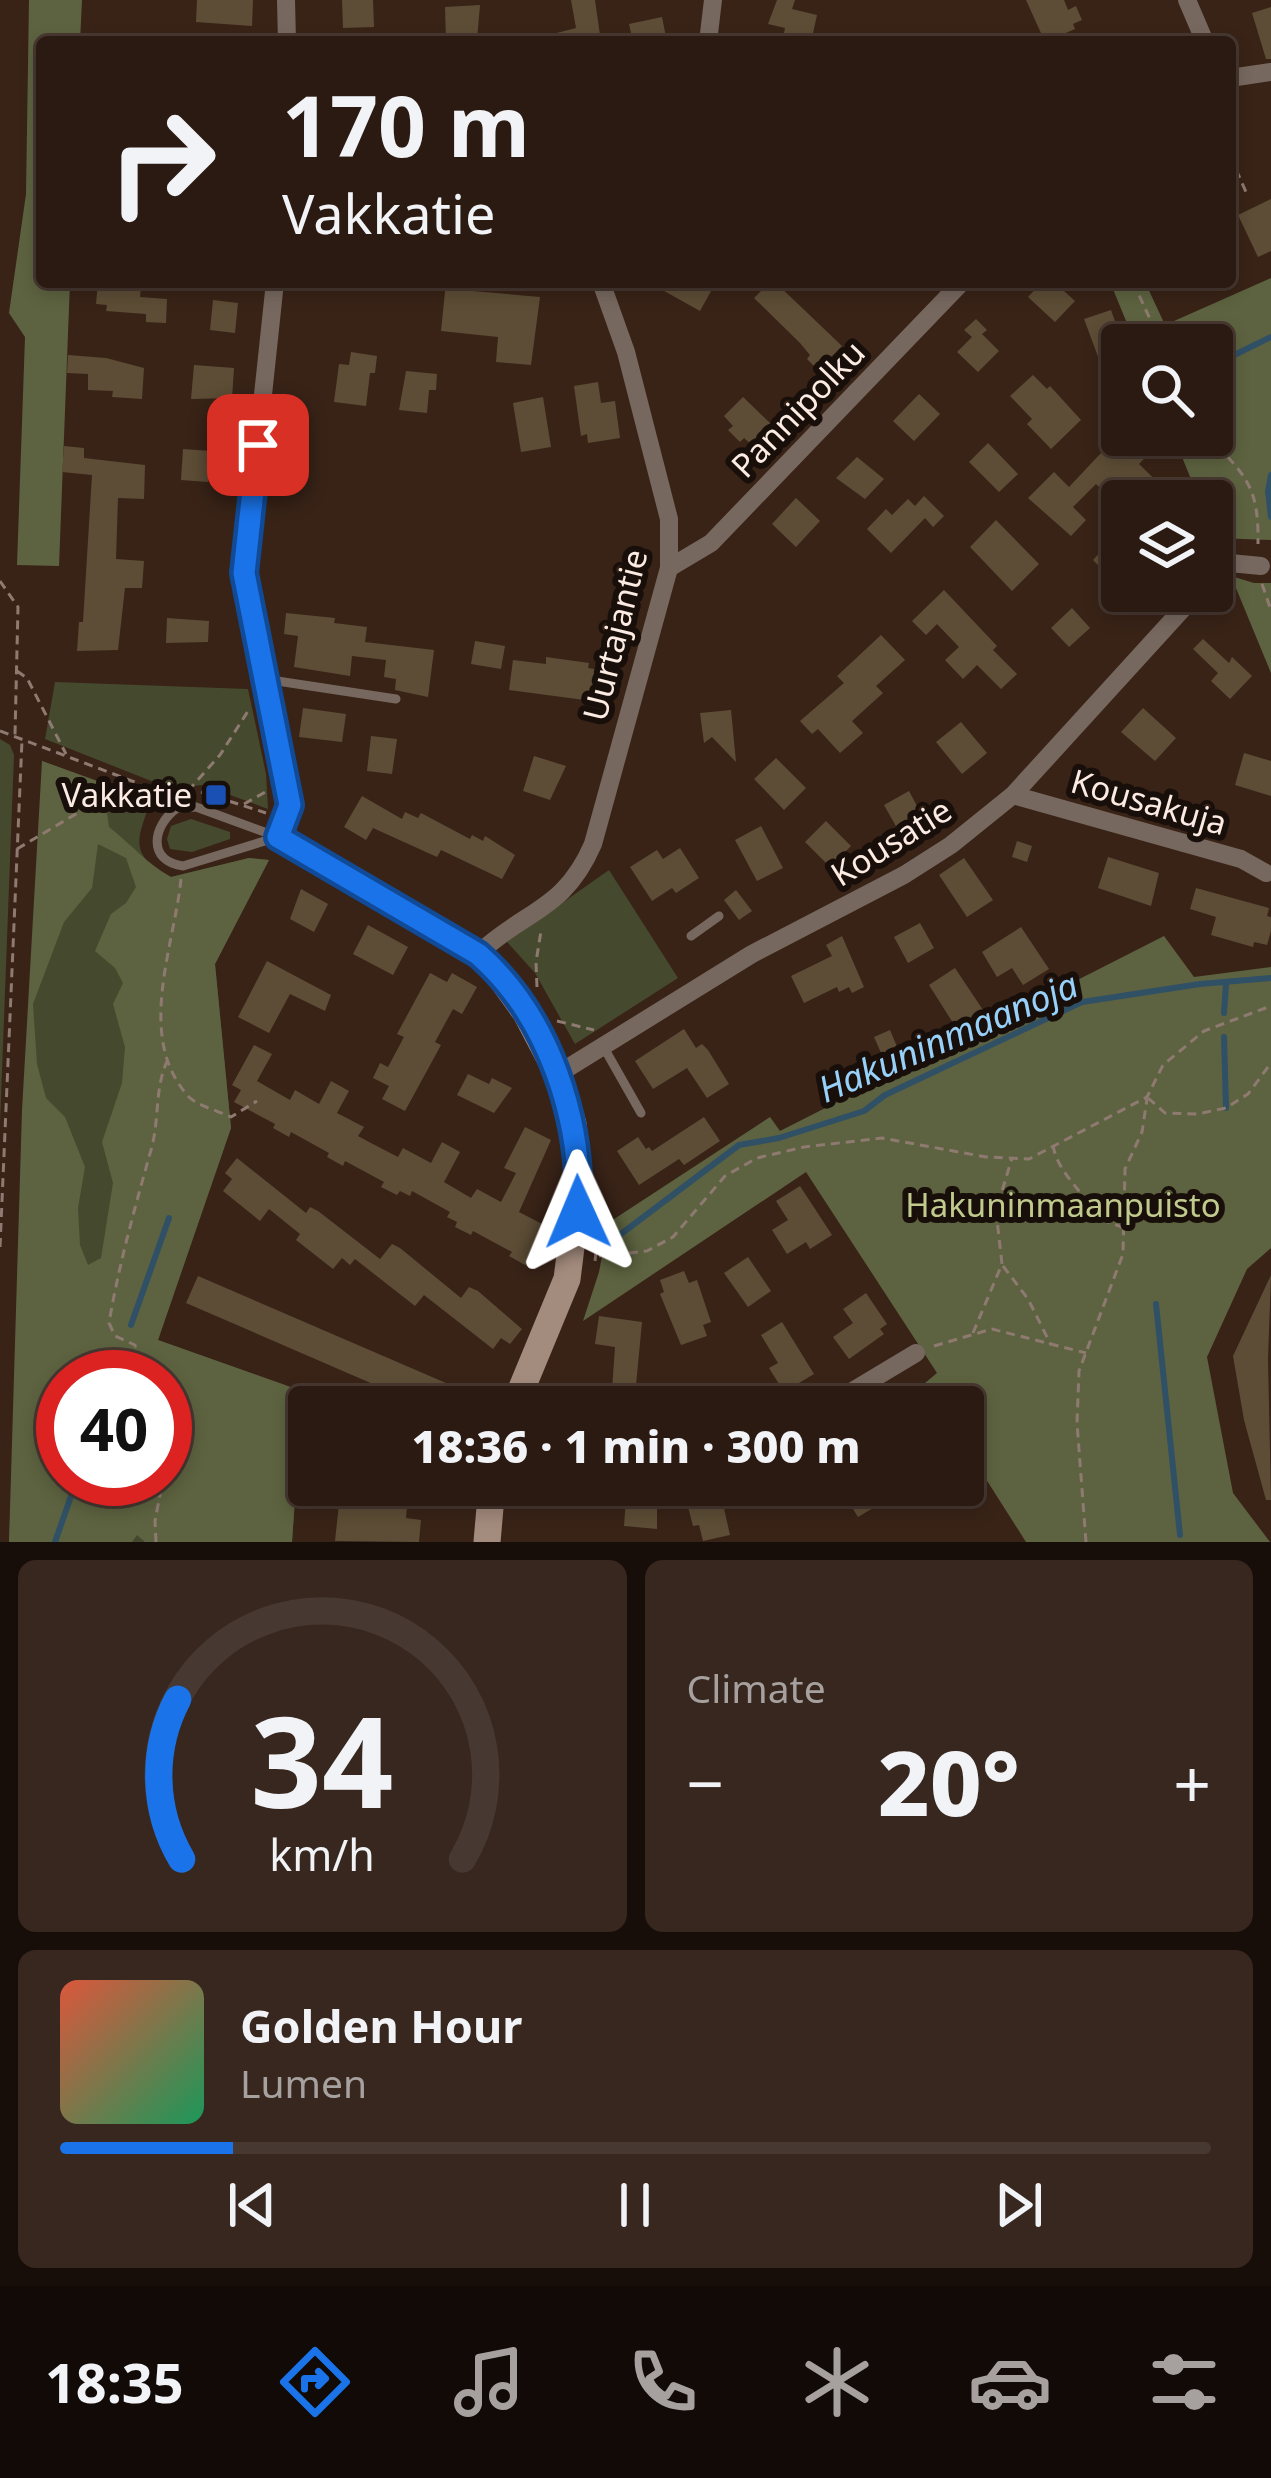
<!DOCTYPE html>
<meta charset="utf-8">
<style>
body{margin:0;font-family:"Noto Sans",sans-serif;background:#37271f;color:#f1f3f6;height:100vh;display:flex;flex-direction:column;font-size:45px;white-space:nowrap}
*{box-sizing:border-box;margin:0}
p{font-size:39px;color:#a6a19f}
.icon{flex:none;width:66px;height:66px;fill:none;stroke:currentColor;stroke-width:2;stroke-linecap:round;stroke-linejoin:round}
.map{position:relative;height:1542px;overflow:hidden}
.sheet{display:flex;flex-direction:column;gap:18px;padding:18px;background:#180e09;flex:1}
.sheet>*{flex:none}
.top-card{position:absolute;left:36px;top:36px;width:1200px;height:252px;border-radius:12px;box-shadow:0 6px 18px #0003,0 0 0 3px #473831;background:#2b1a11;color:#f1f3f6;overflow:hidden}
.tools{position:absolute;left:1101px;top:324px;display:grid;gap:24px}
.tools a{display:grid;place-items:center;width:132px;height:132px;border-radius:12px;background:#2b1a11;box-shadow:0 6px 18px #0003,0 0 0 3px #473831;font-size:60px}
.speed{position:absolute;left:36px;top:1350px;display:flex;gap:24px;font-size:60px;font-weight:700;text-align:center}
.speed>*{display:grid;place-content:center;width:156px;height:156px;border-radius:50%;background:#2b1a11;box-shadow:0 6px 18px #0003,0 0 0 3px #473831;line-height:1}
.speed .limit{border:18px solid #d22;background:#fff;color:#111}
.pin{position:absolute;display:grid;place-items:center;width:102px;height:102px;color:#fff;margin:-51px;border-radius:24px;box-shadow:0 6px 18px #0006}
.me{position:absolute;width:132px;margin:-66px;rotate:359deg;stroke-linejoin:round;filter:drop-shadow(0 0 9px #0008)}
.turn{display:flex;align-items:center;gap:42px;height:252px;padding:0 48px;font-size:54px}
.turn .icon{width:156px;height:156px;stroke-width:2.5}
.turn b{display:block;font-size:84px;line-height:102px}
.big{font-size:90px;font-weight:800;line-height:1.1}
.sheet .card{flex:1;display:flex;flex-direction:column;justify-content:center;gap:18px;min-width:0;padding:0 42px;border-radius:18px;background:#37271f}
.sheet .dial{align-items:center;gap:0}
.dial svg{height:312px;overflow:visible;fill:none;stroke:#473831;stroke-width:7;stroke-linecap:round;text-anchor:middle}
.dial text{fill:#f1f3f6;stroke:none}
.song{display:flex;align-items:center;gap:36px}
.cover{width:144px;height:144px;border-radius:18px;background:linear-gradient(135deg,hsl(10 70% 55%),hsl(150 70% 35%))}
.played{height:12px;border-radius:6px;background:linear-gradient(90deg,#1a73e8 15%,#473831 15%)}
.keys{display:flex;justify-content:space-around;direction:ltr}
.heat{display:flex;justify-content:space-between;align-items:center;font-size:66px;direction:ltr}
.sheet .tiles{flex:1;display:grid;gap:18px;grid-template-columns:1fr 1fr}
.card:last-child{grid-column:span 2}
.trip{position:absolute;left:288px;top:1386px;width:696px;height:120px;border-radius:12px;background:#2b1a11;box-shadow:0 6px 18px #0003,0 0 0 3px #473831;font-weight:800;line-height:120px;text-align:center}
.tabs{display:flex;height:192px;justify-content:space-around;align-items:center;background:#110a07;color:#a6a19f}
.tabs .icon{width:84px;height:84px}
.tabs .current{color:#1a73e8}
.tabs b{font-size:54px;color:#f1f3f6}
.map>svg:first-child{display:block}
.green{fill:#45492e;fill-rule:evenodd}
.forest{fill:#5d6340;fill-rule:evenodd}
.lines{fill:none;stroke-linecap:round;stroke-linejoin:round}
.stream{stroke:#305066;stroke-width:6}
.building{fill:#5d4d36}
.path{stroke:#8e7a70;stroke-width:3;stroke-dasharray:9 6;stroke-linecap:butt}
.lane{stroke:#77685f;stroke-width:9}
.street{stroke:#77685f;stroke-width:18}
.secondary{stroke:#a38b7d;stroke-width:27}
.route-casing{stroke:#114b97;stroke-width:30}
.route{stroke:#1a73e8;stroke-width:21}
.transit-dot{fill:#1a4fb4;stroke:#190f0a;stroke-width:4.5}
.labels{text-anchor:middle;stroke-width:12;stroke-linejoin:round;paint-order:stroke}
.street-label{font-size:33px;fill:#fbebe3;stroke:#190f0a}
.poi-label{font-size:33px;fill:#fbebe3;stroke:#190f0a;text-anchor:end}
.park-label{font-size:33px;fill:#c0ca8c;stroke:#190f0a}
.water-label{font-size:36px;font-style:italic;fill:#97d0f9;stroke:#190f0a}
</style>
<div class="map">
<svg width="1271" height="1542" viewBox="0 0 1271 1542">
<rect width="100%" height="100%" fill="#392317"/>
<!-- green -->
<g class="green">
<path d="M55,682l193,7 18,85 2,35 -65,-24 -34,3 -124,-49z"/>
<path d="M0,739l10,6 4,10 -14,369z"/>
<path d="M42,761l109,40c-15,40 -22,54 20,76l78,-19 20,2 -54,104 16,164 -73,212 155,55 -13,33 -8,114h-283l24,-538 9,-84zM63,1377h102v102h-102z"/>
<path d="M191,819l39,13v7l-38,13 -22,-3 -3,-10 4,-13z"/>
<path d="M609,870l69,108 -103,66 -40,-71 -28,-31z"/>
</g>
<!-- forest -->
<g class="forest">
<path d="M29,0h53l-2,42h-38v240h28l-11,284 -42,-1 8,-228 -16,-24 17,-119z"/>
<path d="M1271,278v262l-56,-2 -3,-37h-12l-27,-66h39v-90h-76l-26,-63h35l20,43z"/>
<path d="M1231,576l23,7h17v90z"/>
<path d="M42,761l61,22 6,44c22,17 38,37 62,50l78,-19 20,2 -54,104 16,164 -73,212 155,55 -13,33 -8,114h-147l-8,-7 -5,7h-123l13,-432zM98,844l28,14 10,29 -10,16 -15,11 -16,37 20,17 8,15 -10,21 12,43 -3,36 -20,59 11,41 -12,75 -13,7 -8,-20 -2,-37 7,-41 -20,-50 -19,-19 -9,-34 -4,-60 31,-82 28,-34zM165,1377v102h-102v-102z"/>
<path d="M1164,936l30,41 77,-10v281l-24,21 -40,88 26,136 37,49h-244l-63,-99v-36h-23l-15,-24 12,-10 -131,-201 -223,149 16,-49 9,-49 162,-106 10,14z"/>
</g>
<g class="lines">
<!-- stream -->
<g class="stream">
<path d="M1212,366l59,-29"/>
<path d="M1271,475l-3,16 3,26"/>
<path d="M1224,1013l2,-29"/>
<path d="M1224,1037l2,71"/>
<path d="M609,1243l130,-98 40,-7 85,-27 21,-16 197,-93 118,-18 71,-6"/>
<path d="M1156,1304l24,231"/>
<path d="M131,1325l38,-107"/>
<path d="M112,1377l9,-26"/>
<path d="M55,1542l22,-63"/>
</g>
</g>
<!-- building -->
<g class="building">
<path d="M197,0h56l-1,26 -56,-4z"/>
<path d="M342,0h31l1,27 -31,1z"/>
<path d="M571,0h24l6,42h-56v-6l31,-8z"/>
<path d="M777,0h18l-3,9 25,6 -6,27h-29l3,-14 -17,-4z"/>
<path d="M1026,0h38l4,10 8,-4 6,14 -9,4 2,5 -30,13z"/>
<path d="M480,5l-3,35 -31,2 -1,-35z"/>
<path d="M1271,7v52h-5l-14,-46z"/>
<path d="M662,17l5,25h-34l-4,-18z"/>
<path d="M1271,199v52l-13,6 -20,-42z"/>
<path d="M98,282h38v4l5,1 -1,10 27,2 -1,24 -20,-1v-8l-40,-3 1,-6 -11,-1z"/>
<path d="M446,282h28l-1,9 67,6 -9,68 -35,-3 2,-25 -57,-6z"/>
<path d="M648,282h68l-16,29z"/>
<path d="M770,282h5l67,64 -24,24 -11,-11 3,-4 -10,-12 -46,-45z"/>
<path d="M1042,282h12l21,19 -20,21 -27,-25z"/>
<path d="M213,300l25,3 -3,30 -25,-3z"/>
<path d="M1111,310l11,31v14l-22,7 -16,-43z"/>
<path d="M976,319l11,11 -5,4 17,17 -21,21 -21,-20 15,-15 -8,-7z"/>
<path d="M351,352l26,4 -2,17h-5l-4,33 -32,-4 5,-38 10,1z"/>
<path d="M68,355l38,3 38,10 -2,31 -30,-2 1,-6 -25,-1v-16l-21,-1z"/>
<path d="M194,365l40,3 -2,30 -41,1z"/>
<path d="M406,371l31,3 -1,16h-7l-2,23 -28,-3z"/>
<path d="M1033,375l14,14 3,-3 31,34 -30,29 -24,-25 5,-5 -22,-23z"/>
<path d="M598,382l3,21 14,-2 5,37 -32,5 -1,-9 -6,2 -7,-50z"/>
<path d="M919,394l21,20 -26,27 -21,-20z"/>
<path d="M543,397l8,50 -30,5 -8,-49z"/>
<path d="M743,397l30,29 -20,20 -9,-8 -4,4 -12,-12 5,-4 -9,-10z"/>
<path d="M1118,435h49l-28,29 38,37h-63l-18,-17 -23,23 13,13 -15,16 -43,-38 26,-26 15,15z"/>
<path d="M988,443l30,31 -19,18 -30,-30z"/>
<path d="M64,446l20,2v10l61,7 -1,34 -26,-1 -2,61 28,2 -2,27h-17l-7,62 -41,1 2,-29h4l9,-147 -30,-3z"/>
<path d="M183,449l28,2 -3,31 -27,-2z"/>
<path d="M857,457l27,22 -19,20 -29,-21z"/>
<path d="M924,496l20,20 -11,11 -8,-9 -34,35 -24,-24 19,-20 6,6 16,-16 7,7z"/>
<path d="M796,498l24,23 -24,26 -24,-23z"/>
<path d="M996,520l43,44 -27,27 -42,-44z"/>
<path d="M1110,542l12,12v25l-9,-9 -5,5 -15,-15z"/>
<path d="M944,590l53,56 -4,4 24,24 -16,15 -24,-24 -14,14 -18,-19 14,-13 -22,-23 -11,11 -14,-14z"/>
<path d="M1072,608l18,20 -21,19 -18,-19z"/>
<path d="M286,613l49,5 -1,5 33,4 -2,15 69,8 -6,47 -33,-7 1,-11 -12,-2 2,-17 -34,-4 -2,20 -56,-9 4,-31 -14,-2z"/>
<path d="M167,618l42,3 -1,21 -42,1z"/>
<path d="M881,635l24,25 -29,26 7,7 -31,28 11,12 -23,20 -22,-24 -6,5 -12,-13 44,-38 -7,-7z"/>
<path d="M1203,639l26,24 3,-6 20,19 -22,23 -19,-18 7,-8 -25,-24z"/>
<path d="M475,641l30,5 -4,23 -30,-5z"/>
<path d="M546,657l43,6 -1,5 23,4 -4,31 -98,-13 4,-30 33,4z"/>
<path d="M303,708l43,6 -4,28 -43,-5z"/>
<path d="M1143,708l33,30 -21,23 -34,-29z"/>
<path d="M731,710l5,52 -24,-25 -8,6 -4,-30z"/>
<path d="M961,722l26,31 -25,21 -26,-32z"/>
<path d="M371,736l26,3 -5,35 -25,-3z"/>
<path d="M1244,753l27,8v35l-36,-11z"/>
<path d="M534,756l32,10 -16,34 -27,-9z"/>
<path d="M776,758l30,30 -22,22 -30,-31z"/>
<path d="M909,791l16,30 -24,14 -17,-30z"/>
<path d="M362,796l40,23 3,-7 13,6 3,-5 49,26 2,-4 11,6 2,-5 30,19 -13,24 -61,-29 -4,7 -64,-29 -7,12 -22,-13z"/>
<path d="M826,821l25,25 -21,21 -25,-25z"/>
<path d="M761,826l22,42 -26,13 -22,-41z"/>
<path d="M1017,841l15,5 -5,16 -15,-5z"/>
<path d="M680,848l19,30 -23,15 -4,-5 -20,13 -22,-34 27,-17 6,9z"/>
<path d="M1108,857l51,16 -8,33 -53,-18z"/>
<path d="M964,858l29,42 -26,17 -28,-42z"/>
<path d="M1196,888l73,20 -2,8 4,1v14l-4,14 -13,-3 -1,5 -42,-12 5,-18 -26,-8z"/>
<path d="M301,889l27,15 -14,28 -24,-13z"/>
<path d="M736,890l16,21 -13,9 -15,-20z"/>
<path d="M920,923l14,25 -26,15 -14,-26z"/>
<path d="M368,925l40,22 -15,28 -40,-21z"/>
<path d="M1021,927l28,42 -26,16 -11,-17 -15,9 -15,-25z"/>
<path d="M842,936l22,51 -12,6 -3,-6 -10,5 -2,-5 -33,16 -13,-27 41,-20 -6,-11z"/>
<path d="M267,961l64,34 -6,16 -35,-17 -21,39 -31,-16z"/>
<path d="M955,968l32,48 -27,18 -31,-49z"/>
<path d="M430,973l17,9 5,-9 25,14 -15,27 -9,-5 -18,33 6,3 -36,66 -23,-12 7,-13 -16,-8 7,-15 8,4 16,-30 -7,-3z"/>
<path d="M684,1029l12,19 6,-4 6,6 21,34 -22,14 -20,-30 -34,21 -18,-28z"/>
<path d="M890,1030l8,19 -16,6 -8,-18z"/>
<path d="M254,1045l18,9 -15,27 33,19 5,-10 24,14 12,-23 18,10 -12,22 27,14 -6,9 11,6 29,15 5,-9 28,15 11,-21 18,10 -16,30 27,16 6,-9 24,13 15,-29 -12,-5 21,-41 26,13 -32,72 27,14 -5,9 10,6 -13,25 -10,-6 -3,5 -16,-9 3,-4 -39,-21 -2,4 -16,-8 2,-5 -10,-5 3,-5 -38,-21 -2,5 -10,-5 -3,4 -16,-8 3,-5 -39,-21 -2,5 -16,-9 2,-4 -38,-21 -2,5 -16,-9 2,-4 -41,-22 7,-12 -9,-5z"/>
<path d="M468,1074l21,10 3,-6 20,10 -18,25 -37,-18z"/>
<path d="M704,1117l16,24 -36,24 -5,-6 -40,26 -22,-34 21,-14 8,12 3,-2 3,4z"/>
<path d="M237,1158l69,55 4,-6 8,4 62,48 12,-15 8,4 61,50 8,-11 9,4 44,38 -12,15 -9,-6 -8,11 -69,-54 -9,11 -60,-47 -5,6 -8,-7 -9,11 -37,-29 4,-6 -31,-25 -9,12 -37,-30 9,-12 -7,-6z"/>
<path d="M800,1186l32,49 -22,14 -4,-7 -19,12 -15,-24 16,-10 -12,-19z"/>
<path d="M748,1257l23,34 -23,16 -24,-34z"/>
<path d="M684,1271l5,12 8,-3 14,42 -8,3 4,11 -26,9 -21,-51 4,-2 -4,-12z"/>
<path d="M1271,1275l-3,84 3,141h-5l-22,-80 -11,-64z"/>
<path d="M198,1276l299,129 -1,2h-70l-240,-104z"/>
<path d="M866,1293l21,31 -7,5 4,5 -35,25 -16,-22 20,-14 -10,-14z"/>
<path d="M599,1316l43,6 -8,84 -23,-2 4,-57 -20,-3z"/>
<path d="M782,1322l32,52 -30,18 -15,-24 9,-5 -17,-28z"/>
<path d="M723,1383l8,24h-64l31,-16z"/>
<path d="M341,1485h68l-3,33 15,2 -2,22 -84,-1z"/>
<path d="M554,1485h29l-3,21 -28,-3z"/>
<path d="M627,1485l30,3v41l-33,-3z"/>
<path d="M838,1485h31l11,19 -22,13z"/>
<path d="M707,1502l1,5 15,-3 7,31 -27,6 -4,-16 -6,1 -5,-19z"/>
</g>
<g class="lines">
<!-- path -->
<g class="path">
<path d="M1230,156l16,36"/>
<path d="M1133,282l29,63"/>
<path d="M1212,385h10l12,-18"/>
<path d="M1207,435c39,41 52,51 51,109"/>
<path d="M0,581l18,26 -3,128"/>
<path d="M1262,584l9,26"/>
<path d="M17,671l10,7 39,76"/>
<path d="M0,731l161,61"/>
<path d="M188,791l32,-36 30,-47"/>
<path d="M162,792l18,-1"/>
<path d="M201,792l65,21"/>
<path d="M244,804l23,-13"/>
<path d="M17,849l74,-44 50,-19"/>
<path d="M181,879c-7,69 -46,159 8,218 9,9 30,14 42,20l26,-16"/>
<path d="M537,987l-1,-25 5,-31"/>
<path d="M557,1021l37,9"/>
<path d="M1148,1098l17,15 32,1 29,-6 22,-14 23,-31"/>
<path d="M1053,1145c4,28 33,49 46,74l26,9"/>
<path d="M0,1247l22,-507"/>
<path d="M599,1256l48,-5 26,-14 52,-61 32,-18 47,-11 78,-9 104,19 43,2 118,-62 16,-32 41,-34 67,-25"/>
<path d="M595,1261l3,-26"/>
<path d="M1003,1266l25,33 23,46"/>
<path d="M973,1333l29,-69 -6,-53 16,-53"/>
<path d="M934,1346l58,-17 94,24"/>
<path d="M141,1377l-6,-32 -20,-9 -6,-13c10,-59 26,-116 42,-173 9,-31 3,-62 17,-91"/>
<path d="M165,1471l5,-41 11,-39"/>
<path d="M156,1542l-1,-21 8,-42"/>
<path d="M1086,1542l-9,-119 2,-52 44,-117 2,-85 17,-37 5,-33"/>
</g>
<!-- lane -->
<g class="lane">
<path d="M264,679l132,20"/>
<path d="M196,807l82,30 -95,29c-36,-5 -31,-40 -6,-58z"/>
<path d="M691,936l28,-20"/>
<path d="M603,1046l38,67"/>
</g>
<!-- street -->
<g class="street">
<path d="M286,0l1,42"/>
<path d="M1187,0l18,42"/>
<path d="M708,42l5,-42"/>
<path d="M1230,78l41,-6"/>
<path d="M275,282l-31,291 46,232 -12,32"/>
<path d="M669,568l42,-25 251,-261"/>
<path d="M1212,577l18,-14 31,3"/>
<path d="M1013,795l228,64 25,14"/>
<path d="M478,954c48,-45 86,-43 115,-110l76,-276v-49l-43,-167 -25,-70"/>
<path d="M558,1074l194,-120 152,-79 47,-30 62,-50 186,-204"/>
<path d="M826,1407l90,-54"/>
</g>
<!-- secondary -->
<g class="secondary">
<path d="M278,837l200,117 15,13 33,46 32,61 15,50 6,60 -12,95 -53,128"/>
<path d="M487,1542l5,-57"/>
</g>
</g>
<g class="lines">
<!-- route casing -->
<g class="route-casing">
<path id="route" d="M258,445l-14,128 46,232 -12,32 200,117c71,62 105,167 100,258"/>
</g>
<!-- route -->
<use href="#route" class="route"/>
</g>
<!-- markers -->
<rect class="transit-dot" x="204" y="783" width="24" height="24" rx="6"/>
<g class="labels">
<!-- street labels -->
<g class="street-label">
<text transform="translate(798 409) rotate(-46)" y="12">Pannipolku</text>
<text transform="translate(615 635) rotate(-76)" y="12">Uurtajantie</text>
<text transform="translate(1149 802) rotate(16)" y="12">Kousakuja</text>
<text transform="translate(891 842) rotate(-32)" y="12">Kousatie</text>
</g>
<!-- poi labels -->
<g class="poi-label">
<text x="192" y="807">Vakkatie</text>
</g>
<!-- park labels -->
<g class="park-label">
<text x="1063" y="1217">Hakuninmaanpuisto</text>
</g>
<!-- water labels -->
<g class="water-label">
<text transform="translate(948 1037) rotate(-23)" y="13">Hakuninmaanoja</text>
</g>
</g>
</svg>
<div class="tools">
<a><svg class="icon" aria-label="search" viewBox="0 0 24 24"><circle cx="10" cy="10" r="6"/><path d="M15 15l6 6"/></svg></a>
<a><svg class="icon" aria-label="layers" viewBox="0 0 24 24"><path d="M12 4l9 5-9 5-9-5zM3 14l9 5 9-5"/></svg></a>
</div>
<div class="speed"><div class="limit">40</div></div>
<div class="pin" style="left:258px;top:445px;background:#d93025"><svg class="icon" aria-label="arrive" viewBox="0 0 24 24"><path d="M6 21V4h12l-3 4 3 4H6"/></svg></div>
<svg class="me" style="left:578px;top:1212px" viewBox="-20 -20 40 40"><path d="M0-17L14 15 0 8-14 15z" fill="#1a73e8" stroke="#fff" stroke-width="4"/></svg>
<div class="trip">18:36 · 1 min · 300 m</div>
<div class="top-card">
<div class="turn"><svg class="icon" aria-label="right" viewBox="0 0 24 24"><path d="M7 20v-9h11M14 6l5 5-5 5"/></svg><div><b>170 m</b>Vakkatie</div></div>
</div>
</div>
<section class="sheet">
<div class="tiles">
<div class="card dial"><svg viewBox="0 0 100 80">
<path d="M14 69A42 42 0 1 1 86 69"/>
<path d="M14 69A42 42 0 0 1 13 28" stroke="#1a73e8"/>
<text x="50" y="56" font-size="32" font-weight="700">34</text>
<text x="50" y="72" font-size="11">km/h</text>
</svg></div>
<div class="card"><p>Climate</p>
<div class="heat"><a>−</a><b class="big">20°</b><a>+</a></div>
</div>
<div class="card">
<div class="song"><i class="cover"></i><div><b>Golden Hour</b><p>Lumen</p></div></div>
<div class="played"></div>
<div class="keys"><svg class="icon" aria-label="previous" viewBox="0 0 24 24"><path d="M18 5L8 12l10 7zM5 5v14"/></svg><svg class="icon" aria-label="pause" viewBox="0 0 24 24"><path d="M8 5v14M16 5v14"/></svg><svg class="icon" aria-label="next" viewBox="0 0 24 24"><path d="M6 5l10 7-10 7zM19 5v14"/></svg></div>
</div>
</div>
</section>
<nav class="tabs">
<b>18:35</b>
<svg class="icon current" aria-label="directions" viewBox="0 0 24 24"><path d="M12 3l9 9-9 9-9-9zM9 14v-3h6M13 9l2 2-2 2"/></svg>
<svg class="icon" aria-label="music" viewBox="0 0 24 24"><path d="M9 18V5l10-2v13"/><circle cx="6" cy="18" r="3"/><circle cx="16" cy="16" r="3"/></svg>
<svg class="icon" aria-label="phone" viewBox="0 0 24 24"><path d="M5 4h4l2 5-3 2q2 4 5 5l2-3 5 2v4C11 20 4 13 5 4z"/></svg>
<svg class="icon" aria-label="climate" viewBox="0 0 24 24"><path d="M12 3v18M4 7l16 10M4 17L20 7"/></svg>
<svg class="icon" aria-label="car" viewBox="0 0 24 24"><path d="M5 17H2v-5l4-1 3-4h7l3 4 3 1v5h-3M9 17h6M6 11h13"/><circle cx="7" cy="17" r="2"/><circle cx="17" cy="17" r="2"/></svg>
<svg class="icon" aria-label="filters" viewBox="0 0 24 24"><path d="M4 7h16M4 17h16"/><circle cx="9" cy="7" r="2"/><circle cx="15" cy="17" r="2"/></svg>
</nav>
